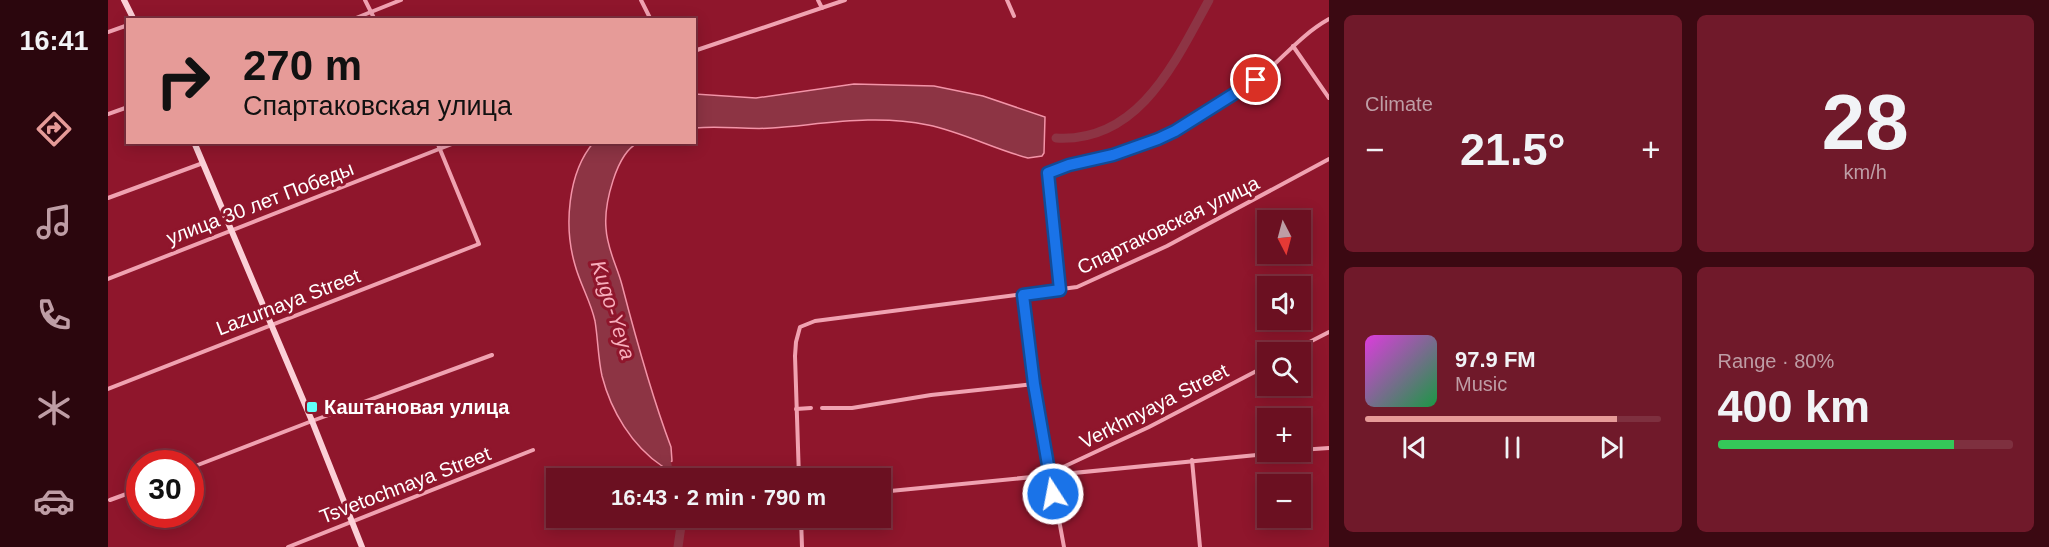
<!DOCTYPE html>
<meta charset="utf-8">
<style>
body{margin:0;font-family:Arial,sans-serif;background:#70192a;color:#f1f3f6;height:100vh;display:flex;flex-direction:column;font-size:22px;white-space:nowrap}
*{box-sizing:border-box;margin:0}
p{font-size:20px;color:#be9da5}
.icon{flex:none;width:33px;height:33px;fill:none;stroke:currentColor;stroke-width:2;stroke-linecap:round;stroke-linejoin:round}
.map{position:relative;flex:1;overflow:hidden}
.drawer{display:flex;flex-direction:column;gap:15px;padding:15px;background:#3b0912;width:720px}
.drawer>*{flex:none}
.guide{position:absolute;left:18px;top:18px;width:570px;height:126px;border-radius:0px;box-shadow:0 3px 15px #0003,0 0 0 2px #7e303f;background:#e69b98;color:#111;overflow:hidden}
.needle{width:39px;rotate:174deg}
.fabs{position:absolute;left:1149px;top:210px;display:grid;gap:12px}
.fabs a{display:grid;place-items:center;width:54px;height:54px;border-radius:0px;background:#6b1021;box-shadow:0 3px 15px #0003,0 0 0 2px #7e303f;font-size:30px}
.speed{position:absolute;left:18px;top:450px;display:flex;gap:12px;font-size:30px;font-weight:700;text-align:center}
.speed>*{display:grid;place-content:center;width:78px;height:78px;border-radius:50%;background:#6b1021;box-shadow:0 3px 15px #0003,0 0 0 2px #7e303f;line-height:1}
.speed .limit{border:9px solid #d22;background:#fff;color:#111}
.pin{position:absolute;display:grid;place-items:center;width:51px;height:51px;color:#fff;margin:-26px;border:3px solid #fff;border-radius:50%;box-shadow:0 2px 6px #0007}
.me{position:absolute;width:66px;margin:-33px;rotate:349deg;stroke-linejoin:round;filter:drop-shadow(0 0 4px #0008)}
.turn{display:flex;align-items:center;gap:21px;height:126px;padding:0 18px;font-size:27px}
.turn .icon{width:78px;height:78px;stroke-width:2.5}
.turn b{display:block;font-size:42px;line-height:51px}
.big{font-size:45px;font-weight:800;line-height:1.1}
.drawer .card{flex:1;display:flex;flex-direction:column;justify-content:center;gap:9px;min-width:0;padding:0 21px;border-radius:9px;background:#70192a}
.drawer .dial{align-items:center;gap:0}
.dial b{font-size:78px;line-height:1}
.song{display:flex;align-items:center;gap:18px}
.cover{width:72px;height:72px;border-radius:9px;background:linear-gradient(135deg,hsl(300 70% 55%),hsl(140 70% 35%))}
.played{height:6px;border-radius:3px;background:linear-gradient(90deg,#e69b98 85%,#7e303f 85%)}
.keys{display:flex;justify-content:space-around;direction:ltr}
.heat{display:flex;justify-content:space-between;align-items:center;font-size:33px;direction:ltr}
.charge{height:9px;border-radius:4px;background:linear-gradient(90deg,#34c759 80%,#7e303f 0)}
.drawer .tiles{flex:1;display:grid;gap:15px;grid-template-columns:repeat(2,1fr)}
.trip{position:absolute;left:438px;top:468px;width:345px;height:60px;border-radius:0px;background:#6b1021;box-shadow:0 3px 15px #0003,0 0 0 2px #7e303f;font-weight:800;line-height:60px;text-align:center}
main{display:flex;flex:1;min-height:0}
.menu{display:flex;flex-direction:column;width:108px;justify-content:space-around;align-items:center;background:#2b060d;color:#be9da5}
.menu .icon{width:42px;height:42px}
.menu .current{color:#e69b98}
.menu b{font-size:27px;color:#f1f3f6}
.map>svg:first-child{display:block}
.water{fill:#8d3444;stroke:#f394a8;stroke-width:1.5}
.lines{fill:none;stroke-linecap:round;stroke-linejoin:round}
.river{stroke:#8d3444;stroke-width:9}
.street{stroke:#f0a2b1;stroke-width:4}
.secondary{stroke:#fbd0d7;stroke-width:6}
.route-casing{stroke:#114b97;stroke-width:15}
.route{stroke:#1a73e8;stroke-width:10}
.poi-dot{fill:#61fffa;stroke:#8f162c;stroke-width:2}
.labels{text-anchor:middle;stroke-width:6;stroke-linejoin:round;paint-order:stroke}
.street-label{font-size:20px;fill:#fff;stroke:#8f162c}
.poi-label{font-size:20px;font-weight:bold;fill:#fff;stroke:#8f162c;text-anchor:start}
.water-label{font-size:21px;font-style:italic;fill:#f7aebc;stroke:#8f162c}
</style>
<main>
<nav class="menu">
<b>16:41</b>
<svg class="icon current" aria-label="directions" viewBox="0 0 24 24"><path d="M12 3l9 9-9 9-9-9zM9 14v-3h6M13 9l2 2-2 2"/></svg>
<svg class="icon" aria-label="music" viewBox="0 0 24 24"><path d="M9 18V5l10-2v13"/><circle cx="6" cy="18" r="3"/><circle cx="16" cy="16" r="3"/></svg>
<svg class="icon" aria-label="phone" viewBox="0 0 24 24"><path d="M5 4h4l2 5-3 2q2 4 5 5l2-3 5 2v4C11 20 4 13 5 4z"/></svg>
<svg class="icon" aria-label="climate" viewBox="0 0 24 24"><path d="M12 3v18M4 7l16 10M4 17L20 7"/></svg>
<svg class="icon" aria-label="car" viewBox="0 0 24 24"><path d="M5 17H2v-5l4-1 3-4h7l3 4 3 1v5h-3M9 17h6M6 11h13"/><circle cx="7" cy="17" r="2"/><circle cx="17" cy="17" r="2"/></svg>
</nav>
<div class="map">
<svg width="1221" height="547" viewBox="0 0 1221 547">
<rect width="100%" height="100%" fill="#8f162c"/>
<!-- water -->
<g class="water">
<path d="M746,84l80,2 49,10 62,21 -1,36 -2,3 -14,2c-34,-9 -66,-26 -100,-33 -53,-11 -103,-1 -156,3 -26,2 -51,-3 -77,0v-34l61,4z"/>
<path d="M486,142l44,1c-22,10 -34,62 -32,85 1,21 11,38 16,57 14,54 29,109 49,162l1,14 -10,5c-30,-20 -51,-55 -60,-90 -4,-18 -4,-37 -7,-55 -4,-19 -15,-37 -20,-56 -11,-37 -8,-92 19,-123z"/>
</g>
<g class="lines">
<!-- river -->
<g class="river">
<path d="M948,138c83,5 119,-76 153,-138"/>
<path d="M556,452l6,26"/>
<path d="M570,547l3,-21 -2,-8"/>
</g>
<!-- street -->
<g class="street">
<path d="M257,0l10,20"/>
<path d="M533,0l10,20"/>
<path d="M710,0l4,8"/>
<path d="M899,0l7,16"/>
<path d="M243,20l50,-20"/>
<path d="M0,32l20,-7"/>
<path d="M1185,46l36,52"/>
<path d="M586,51l151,-51"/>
<path d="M0,114l20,-7"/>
<path d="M0,198l95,-35"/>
<path d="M0,279l349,-137"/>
<path d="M952,290l-12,-117c41,-16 86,-21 126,-42 24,-12 64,-36 85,-53 24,-20 43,-44 70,-59"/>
<path d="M915,295l11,89 30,163"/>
<path d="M1182,352l39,-20"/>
<path d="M0,389l371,-145 -42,-102"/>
<path d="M714,408h30l79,-13 103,-11"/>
<path d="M688,409l15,-1"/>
<path d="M1192,450l29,-2"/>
<path d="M1084,460l8,87"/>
<path d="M82,468l122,-47 180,-66"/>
<path d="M947,475l6,-7 88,-41 119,-62"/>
<path d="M691,478l-4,-122 1,-14 4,-15 15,-6 262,-34 90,-41 162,-87"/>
<path d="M772,492l407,-40"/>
<path d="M2,500l30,-11"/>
<path d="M693,518l1,29"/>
<path d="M180,547l245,-97"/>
</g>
<!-- secondary -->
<g class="secondary">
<path d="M16,0l10,20"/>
<path d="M86,142l118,279 50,126"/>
</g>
</g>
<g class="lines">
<!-- route casing -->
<g class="route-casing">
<path id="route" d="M945,494l-19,-110 -11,-89 37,-5 -12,-117 21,-8 44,-10 45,-16 17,-8 81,-51"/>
</g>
<!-- route -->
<use href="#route" class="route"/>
</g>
<!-- markers -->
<rect class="poi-dot" x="198" y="401" width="12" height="12" rx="3"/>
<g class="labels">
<!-- street labels -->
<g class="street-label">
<text transform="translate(152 203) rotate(-21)" y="7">улица 30 лет Победы</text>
<text transform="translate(1060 225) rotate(-26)" y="7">Спартаковская улица</text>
<text transform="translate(180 302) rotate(-21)" y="7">Lazurnaya Street</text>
<text transform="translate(1046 406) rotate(-27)" y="7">Verkhnyaya Street</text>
<text transform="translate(297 485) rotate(-21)" y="7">Tsvetochnaya Street</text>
</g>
<!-- poi labels -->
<g class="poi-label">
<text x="216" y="414">Каштановая улица</text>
</g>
<!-- water labels -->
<g class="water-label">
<text transform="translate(505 310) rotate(72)" y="7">Kugo-Yeya</text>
</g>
</g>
</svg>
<div class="fabs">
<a><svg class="needle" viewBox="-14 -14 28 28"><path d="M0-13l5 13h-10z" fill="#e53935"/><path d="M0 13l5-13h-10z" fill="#be9da5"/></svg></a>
<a><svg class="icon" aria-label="sound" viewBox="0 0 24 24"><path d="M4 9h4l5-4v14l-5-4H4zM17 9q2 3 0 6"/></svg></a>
<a><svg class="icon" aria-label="search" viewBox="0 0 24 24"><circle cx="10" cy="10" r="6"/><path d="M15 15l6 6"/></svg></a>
<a>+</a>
<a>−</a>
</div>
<div class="speed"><div class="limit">30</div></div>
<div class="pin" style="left:1148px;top:80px;background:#d93025"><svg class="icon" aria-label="arrive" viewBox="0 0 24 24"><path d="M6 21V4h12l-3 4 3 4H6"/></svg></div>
<svg class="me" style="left:945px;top:494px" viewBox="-20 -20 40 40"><circle r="17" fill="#1a73e8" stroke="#fff" stroke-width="3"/><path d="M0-11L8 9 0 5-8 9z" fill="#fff"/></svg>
<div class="trip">16:43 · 2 min · 790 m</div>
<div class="guide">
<div class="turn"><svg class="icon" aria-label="right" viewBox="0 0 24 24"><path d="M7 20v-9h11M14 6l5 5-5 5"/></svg><div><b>270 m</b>Спартаковская улица</div></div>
</div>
</div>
<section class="drawer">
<div class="tiles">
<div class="card"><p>Climate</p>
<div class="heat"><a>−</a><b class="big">21.5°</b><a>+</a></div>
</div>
<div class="card dial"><b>28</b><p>km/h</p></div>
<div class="card">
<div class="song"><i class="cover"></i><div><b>97.9 FM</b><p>Music</p></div></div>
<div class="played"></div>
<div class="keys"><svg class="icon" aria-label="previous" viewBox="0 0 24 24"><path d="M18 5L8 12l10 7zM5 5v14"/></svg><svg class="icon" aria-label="pause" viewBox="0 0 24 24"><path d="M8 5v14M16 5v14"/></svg><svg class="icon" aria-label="next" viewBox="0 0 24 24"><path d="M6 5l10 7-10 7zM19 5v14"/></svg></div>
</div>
<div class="card"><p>Range · 80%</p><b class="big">400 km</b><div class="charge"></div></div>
</div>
</section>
</main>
